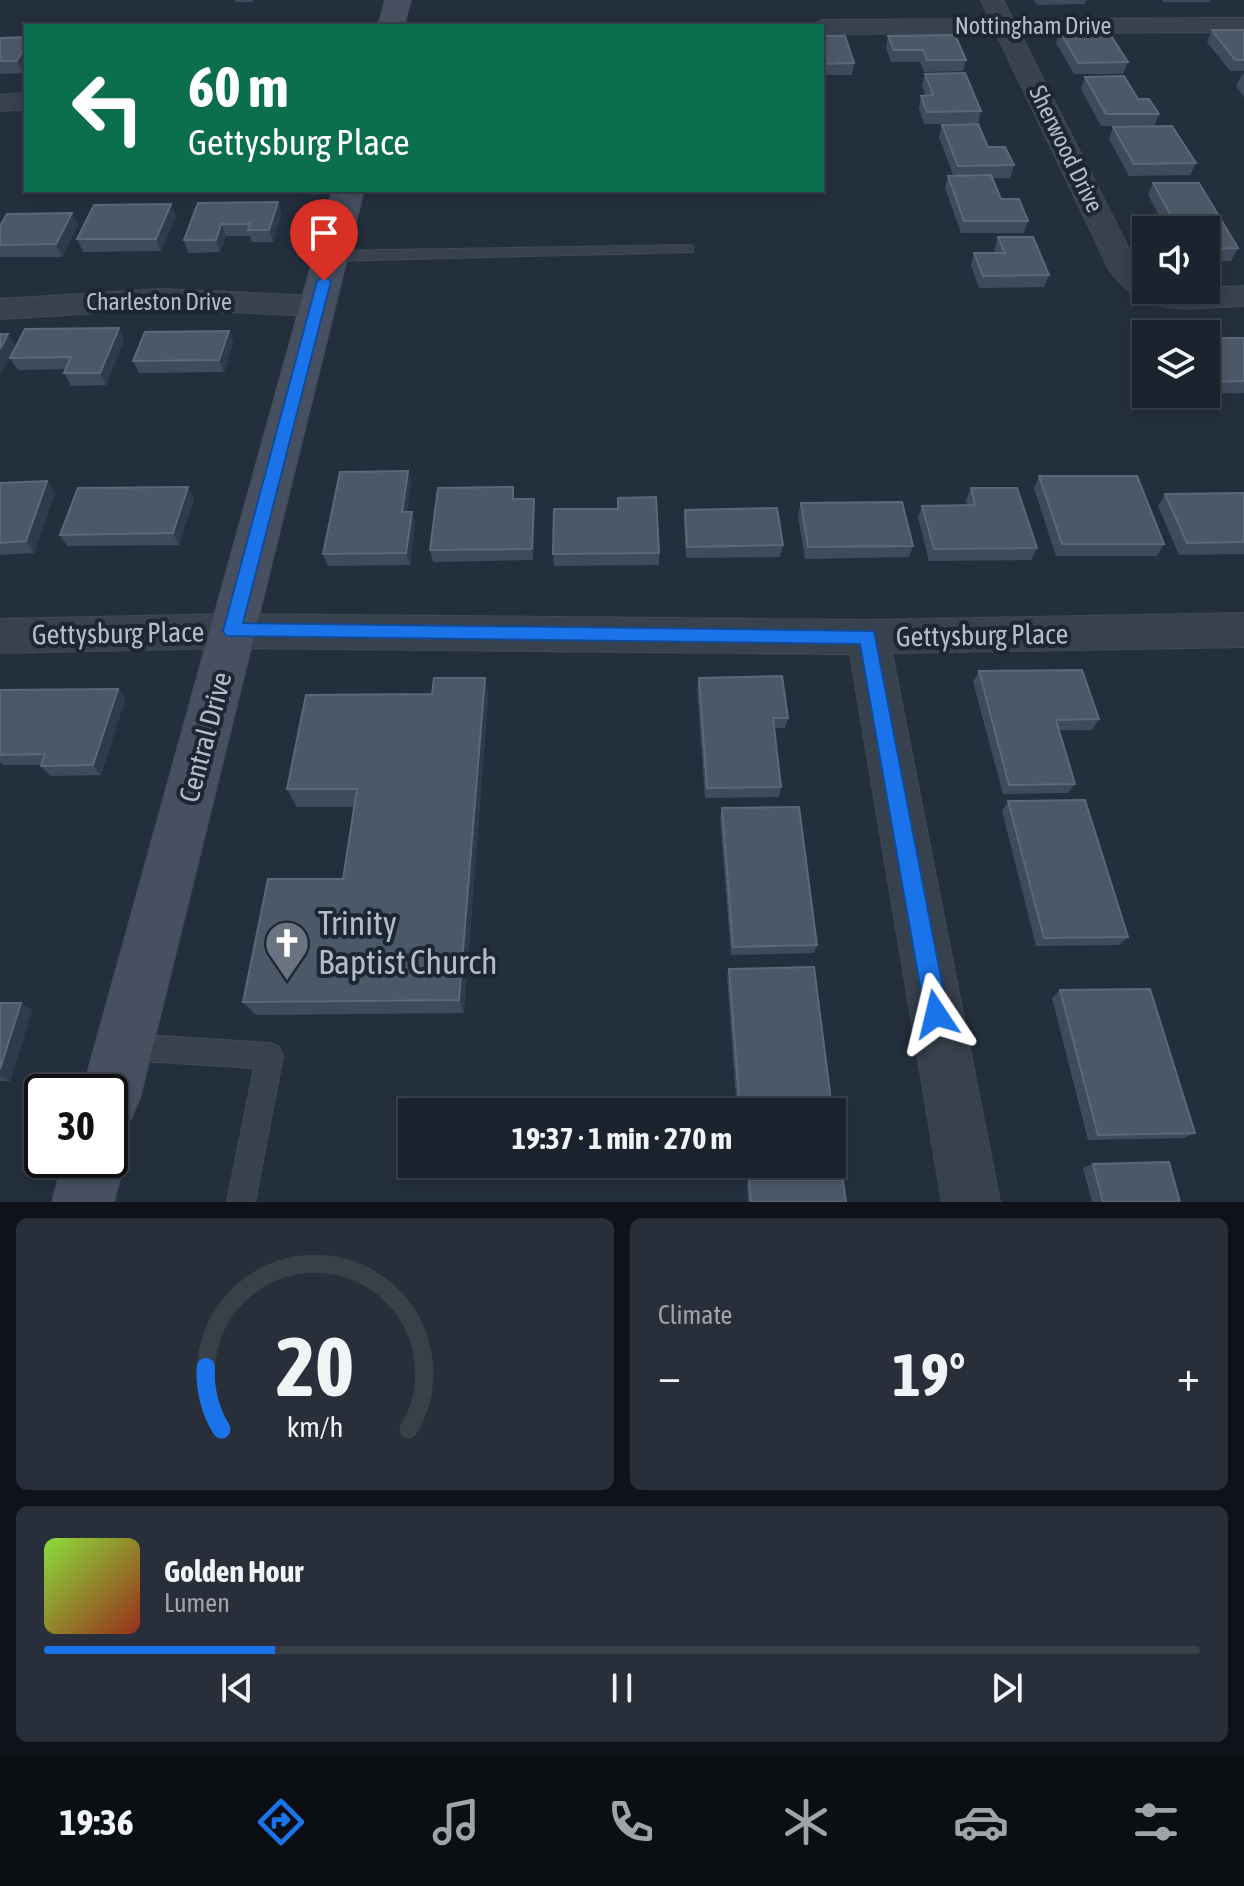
<!DOCTYPE html>
<meta charset="utf-8">
<style>
body{margin:0;font-family:"Asap Condensed",sans-serif;background:#282f3a;color:#f1f3f6;height:100vh;display:flex;flex-direction:column;font-size:30px;white-space:nowrap}
*{box-sizing:border-box;margin:0}
p{font-size:26px;color:#a0a4aa}
.icon{flex:none;width:44px;height:44px;fill:none;stroke:currentColor;stroke-width:2;stroke-linecap:round;stroke-linejoin:round}
.map{position:relative;height:1202px;overflow:hidden}
.sheet{display:flex;flex-direction:column;gap:16px;padding:16px;background:#0f1319;flex:1}
.sheet>*{flex:none}
.banner{position:absolute;left:24px;top:24px;width:800px;height:168px;border-radius:0px;box-shadow:0 4px 12px #0003,0 0 0 2px #39404a;background:#0b6e4f;color:#fff;overflow:hidden}
.tools{position:absolute;left:1132px;top:216px;display:grid;gap:16px}
.tools a{display:grid;place-items:center;width:88px;height:88px;border-radius:0px;background:#1b232e;box-shadow:0 4px 12px #0003,0 0 0 2px #39404a;font-size:40px}
.speed{position:absolute;left:24px;top:1074px;display:flex;gap:16px;font-size:40px;font-weight:700;text-align:center}
.speed>*{display:grid;place-content:center;width:104px;height:104px;border-radius:50%;background:#1b232e;box-shadow:0 4px 12px #0003,0 0 0 2px #39404a;line-height:1}
.speed .limit{border:4px solid #111;border-radius:12px;background:#fff;color:#111}
.pin{position:absolute;display:grid;place-items:center;width:68px;height:68px;color:#fff;margin:-82px -34px;border-radius:50% 50% 50% 0;rotate:-45deg;box-shadow:0 0 8px #0007}
.pin .icon{rotate:45deg}
.me{position:absolute;width:88px;margin:-44px;rotate:350deg;stroke-linejoin:round;filter:drop-shadow(0 0 6px #0008)}
.turn{display:flex;align-items:center;gap:28px;height:168px;padding:0 32px;font-size:36px}
.turn .icon{width:104px;height:104px;stroke-width:2.5}
.turn b{display:block;font-size:56px;line-height:68px}
.big{font-size:60px;font-weight:700;line-height:1.1}
.sheet .tile{flex:1;display:flex;flex-direction:column;justify-content:center;gap:12px;min-width:0;padding:0 28px;border-radius:12px;background:#282f3a}
.sheet .dial{align-items:center;gap:0}
.dial svg{height:208px;overflow:visible;fill:none;stroke:#39404a;stroke-width:7;stroke-linecap:round;text-anchor:middle}
.dial text{fill:#f1f3f6;stroke:none}
.song{display:flex;align-items:center;gap:24px}
.cover{width:96px;height:96px;border-radius:12px;background:linear-gradient(135deg,hsl(90 70% 55%),hsl(10 70% 35%))}
.played{height:8px;border-radius:4px;background:linear-gradient(90deg,#1a73e8 20%,#39404a 20%)}
.keys{display:flex;justify-content:space-around;direction:ltr}
.heat{display:flex;justify-content:space-between;align-items:center;font-size:44px;direction:ltr}
.sheet .tiles{flex:1;display:grid;gap:16px;grid-template-columns:1fr 1fr}
.tile:last-child{grid-column:span 2}
.trip{position:absolute;left:398px;top:1098px;width:448px;height:80px;border-radius:0px;background:#1b232e;box-shadow:0 4px 12px #0003,0 0 0 2px #39404a;font-weight:700;line-height:80px;text-align:center}
.tabs{display:flex;height:128px;justify-content:space-around;align-items:center;background:#0b0e12;color:#a0a4aa}
.tabs .icon{width:56px;height:56px}
.tabs .selected{color:#1a73e8}
.tabs b{font-size:36px;color:#f1f3f6}
.map>svg:first-child{display:block}
.lines{fill:none;stroke-linecap:round;stroke-linejoin:round}
.service-casing{stroke:#414a57;stroke-width:2}
.minor-casing{stroke:#414a57;stroke-width:2}
.secondary-casing{stroke:#414a57;stroke-width:2}
.service{fill:#38414e;fill-rule:evenodd}
.minor{fill:#38414e;fill-rule:evenodd}
.secondary{fill:#465061;fill-rule:evenodd}
.wall{fill:#3f4b5c}
.shaded-wall{fill:#2f3b4b}
.building{fill:#4b5868;stroke:#5c6777;stroke-width:2}
.route{fill:#1a73e8;stroke:#114b97;stroke-width:2}
.labels{text-anchor:middle;stroke-width:8;stroke-linejoin:round;paint-order:stroke}
.far-street-label{font-size:24px;fill:#b4bcc9;stroke:#1d2633}
.street-label{font-size:28px;fill:#b4bcc9;stroke:#1d2633}
.near-poi-label{font-size:34px;fill:#b4bcc9;stroke:#1d2633;text-anchor:start}
</style>
<div class="map">
<svg width="1244" height="1202" viewBox="0 0 1244 1202">
<rect width="100%" height="100%" fill="#242f3e"/>
<g class="lines">
<!-- service casing -->
<g class="service-casing">
<g id="service">
<path d="M688,245l5,1v6l-362,9 -8,-5 8,-5z"/>
<path d="M127,1034l143,9 9,4 4,9 -28,146h-28l27,-134 -127,-8 -9,-4 -4,-9 4,-9z"/>
</g>
</g>
<!-- minor casing -->
<g class="minor-casing">
<g id="minor">
<path d="M981,0h22l10,19 231,-1v14l-224,1 117,232 9,10v15l98,-4v20c-55,1 -100,15 -135,-37l-113,-236 -174,1v-8h-11l11,-6 168,-1z"/>
<path d="M26,93v16l-26,2v-16z"/>
<path d="M162,289l156,7 11,3 5,7 -5,7 -11,3 -156,-7 -162,10v-20z"/>
<path d="M1244,613v34l-352,6 108,549h-58l-92,-548 -618,-6 -232,5v-34l232,-5 636,6z"/>
</g>
</g>
<!-- secondary casing -->
<g class="secondary-casing">
<g id="secondary">
<path d="M385,0h26l-7,26h-26z"/>
<path d="M332,190h32l-224,908 -9,21 -21,9v-36h-28z"/>
<path d="M110,1136l6,2 9,22 -11,42h-62l11,-42h47z"/>
</g>
</g>
<!-- service -->
<use href="#service" class="service"/>
<!-- minor -->
<use href="#minor" class="minor"/>
<!-- secondary -->
<use href="#secondary" class="secondary"/>
</g>
<!-- wall -->
<g class="wall">
<rect x="235" y="0" width="18" height="2"/>
<path d="M1034,0h53l-2,4 -48,1z"/>
<path d="M1162,0h48l-1,2h-46z"/>
<path d="M1212,30h32v41h-14l-23,-29z"/>
<path d="M1060,31l68,31 -5,12h-49l-18,-31z"/>
<path d="M822,36l32,27 -2,12h-30z"/>
<path d="M888,36l78,24 -3,11 -39,1 -4,-10h-29l-5,-14z"/>
<path d="M26,37v29l-3,7 -23,1v-36z"/>
<path d="M925,74l56,37 -3,12 -54,1 -5,-16 2,-12h5l-4,-10z"/>
<path d="M1242,74h2v23l-8,-11z"/>
<path d="M1085,77l53,22 21,15 -5,12h-53l-20,-37z"/>
<path d="M942,125l46,22 26,18 -4,13h-18l9,21 27,22 -4,12h-63l-16,-45 3,-12 5,-1 -14,-38z"/>
<path d="M1113,127l83,36 -6,12 -61,1 -20,-37z"/>
<path d="M1153,183l85,65 -7,13h-25v-31h-39l-19,-35z"/>
<path d="M278,202l3,12 -8,28h-21l-2,-6h-24l-6,16 -32,1 -4,-13 14,-37z"/>
<path d="M171,204l5,13 -15,34 -78,1 -6,-13z"/>
<path d="M78,225l-16,32h-62v-31z"/>
<path d="M998,237l51,38 -5,12 -65,1 -8,-23 3,-12h22l-2,-3z"/>
<path d="M119,328l5,12 -18,45 -35,1 -7,-13 2,-4 -48,1 -8,-12z"/>
<path d="M229,331l4,12 -9,29 -85,1 -6,-12z"/>
<path d="M1206,338h38v55l-38,1z"/>
<path d="M408,471l3,12 -4,29h5l3,12 -5,41 -82,1 -5,-12z"/>
<path d="M1039,476l125,68 -7,12h-101l-22,-68z"/>
<path d="M47,481l8,12 -21,60 -34,2v-72z"/>
<path d="M971,488l66,60 -6,12 -102,1 -11,-44 4,-11 45,-1 -1,-5z"/>
<path d="M1244,493v61l-65,1 -21,-49 7,-12z"/>
<path d="M194,499l-15,46 -112,1 -7,-11z"/>
<path d="M515,499h19l1,12 -2,49 -100,2 -3,-12z"/>
<path d="M801,503l112,43 -4,11 -104,2 -7,-44z"/>
<path d="M685,510l98,35 -3,12 -94,1 -2,-37z"/>
<path d="M659,553v12l-105,1 -1,-12z"/>
<path d="M979,671l120,48 -7,11h-33l16,54 -7,9 -65,1 -30,-112z"/>
<path d="M485,678l3,19 -24,316 -208,2 -13,-13 100,-123 11,-72h-57l-10,-18 145,-95z"/>
<path d="M699,678l89,40 -3,10h-11l7,59 -2,10 -74,1 -8,-110z"/>
<path d="M118,689l7,10 -24,76 -51,1 -9,-10v-1h-38l-3,-3v-72z"/>
<path d="M1008,801l120,136 -9,8 -83,1 -34,-135z"/>
<path d="M722,808l95,137 -3,8 -83,2 -11,-137z"/>
<path d="M814,967l22,173 -4,5v-33h-95l-10,-136 2,-7z"/>
<path d="M1060,990l135,143 -11,5 -96,2 -36,-142z"/>
<path d="M0,1003h21l11,7 -22,71h-10z"/>
<path d="M1093,1164l87,38h-88l-9,-34z"/>
<path d="M749,1180l97,22h-98l-1,-18z"/>
</g>
<!-- shaded-wall -->
<g class="shaded-wall">
<path d="M26,44v22l-3,7 -6,-12z"/>
<path d="M278,202l3,12 -8,28 -4,-12z"/>
<path d="M171,204l5,13 -15,34 -5,-12z"/>
<path d="M72,213l6,12 -16,32 -6,-13z"/>
<path d="M221,224l5,12 -6,16 -4,-12z"/>
<path d="M119,328l5,12 -18,45 -6,-12z"/>
<path d="M229,331l4,12 -9,29 -5,-12z"/>
<path d="M8,334l7,12 -15,30v-27z"/>
<path d="M408,471l3,12 -6,41 -3,-12z"/>
<path d="M47,481l8,12 -21,60 -8,-12z"/>
<path d="M188,487l6,12 -15,46 -6,-12z"/>
<path d="M534,499l1,12 -2,49 -1,-11z"/>
<path d="M412,512l3,12 -5,41 -4,-12z"/>
<path d="M485,678l3,19 -24,316 -5,-13z"/>
<path d="M118,689l7,10 -24,76 -8,-10z"/>
<path d="M21,1003l11,7 -22,71 -10,-5v-7z"/>
</g>
<!-- building -->
<g class="building">
<path d="M1212,30h32v30h-9z"/>
<path d="M1060,31h48l20,31 -50,1z"/>
<path d="M955,35l11,25h-39l-4,-10h-29l-6,-14z"/>
<path d="M822,36h23l9,27 -32,1z"/>
<path d="M26,37v7l-9,17h-17v-23z"/>
<path d="M965,73l16,38 -54,1 -6,-16 12,-1 -8,-21z"/>
<path d="M1124,76l14,23h11l10,15h-53l-21,-37z"/>
<path d="M978,124l10,23h17l9,18 -56,1 -16,-41z"/>
<path d="M1172,126l24,37 -62,1 -21,-37z"/>
<path d="M991,175l10,24h18l9,22h-64l-16,-45z"/>
<path d="M1153,183h46l39,65 -32,1v-19h-27z"/>
<path d="M278,202l-9,28h-21l2,-6h-29l-5,16h-32l14,-37z"/>
<path d="M171,204l-15,35h-79l17,-34z"/>
<path d="M72,213l-16,31 -56,1v-19l7,-12z"/>
<path d="M998,237h35l16,38 -66,1 -9,-23h31z"/>
<path d="M119,328l-19,45h-36l7,-16 -61,1 15,-29z"/>
<path d="M229,331l-10,29 -86,1 12,-29z"/>
<path d="M0,334h8l-8,15z"/>
<path d="M1206,338h38v43l-33,1 -5,-10z"/>
<path d="M408,471l-6,41h10l-6,41 -83,1 17,-82z"/>
<path d="M1039,476h98l27,68h-102z"/>
<path d="M47,481l-21,60 -26,2v-60z"/>
<path d="M188,487l-15,46 -113,2 18,-47z"/>
<path d="M513,487v12h21l-2,50 -102,1 8,-62z"/>
<path d="M971,488h46l20,60 -103,1 -12,-43 53,-1z"/>
<path d="M1244,493v49l-57,1 -22,-49z"/>
<path d="M656,497l3,56 -106,1 1,-45h64v-11z"/>
<path d="M902,502l11,44 -105,1 -7,-44z"/>
<path d="M777,508l6,37 -96,2 -2,-37z"/>
<path d="M1082,670l17,49 -43,1 19,64 -66,1 -30,-114z"/>
<path d="M782,676l6,42h-15l8,69 -74,1 -8,-110z"/>
<path d="M434,678h51l-26,322 -216,2 25,-123h75l14,-90h-70l19,-94 126,-1z"/>
<path d="M118,689l-25,76 -52,1 4,-12 -45,1v-65z"/>
<path d="M1085,800l43,137 -84,1 -36,-137z"/>
<path d="M799,807l18,138 -84,2 -11,-139z"/>
<path d="M814,967l22,173h-4v-28h-92l-11,-143z"/>
<path d="M1150,989l45,144 -97,2 -38,-145z"/>
<path d="M0,1003h21l-21,66z"/>
<path d="M1169,1162l11,40h-77l-10,-38z"/>
<path d="M749,1180h94l3,22h-95z"/>
</g>
<!-- route -->
<path class="route" d="M324,276l7,5 -88,342 631,8 74,383 -3,8 -9,3 -8,-3 -3,-8 -65,-370 -634,-8 -3,-5 94,-350z"/>
<!-- icons -->
<defs>
<g id="church-pin" transform="scale(2.3)"><path d="M0 17L-7.5 6A9.5 9.5 0 1 1 7.5 6Z" fill="#6b7280" stroke="#1d2633"/><path d="M-1.2-6h2.4v3.5h3.3v2.4h-3.3V6h-2.4V-.1h-3.3v-2.4h3.3Z" fill="#fff"/></g>
</defs>
<g fill-rule="evenodd">
<use href="#church-pin" x="287" y="943"/>
</g>
<g class="labels">
<!-- far-street labels -->
<g class="far-street-label">
<text x="1033" y="34">Nottingham Drive</text>
<text transform="translate(1066 149) rotate(64)" y="8">Sherwood Drive</text>
<text x="159" y="310">Charleston Drive</text>
</g>
<!-- street labels -->
<g class="street-label">
<text transform="translate(118 633) rotate(-1)" y="10">Gettysburg Place</text>
<text transform="translate(982 635) rotate(-1)" y="10">Gettysburg Place</text>
<text transform="translate(205 737) rotate(-75)" y="10">Central Drive</text>
</g>
<!-- near-poi labels -->
<g class="near-poi-label">
<text x="318" y="935">Trinity<tspan x="318" dy="39">Baptist Church</tspan></text>
</g>
</g>
</svg>
<div class="tools">
<a><svg class="icon" aria-label="sound" viewBox="0 0 24 24"><path d="M4 9h4l5-4v14l-5-4H4zM17 9q2 3 0 6"/></svg></a>
<a><svg class="icon" aria-label="layers" viewBox="0 0 24 24"><path d="M12 4l9 5-9 5-9-5zM3 14l9 5 9-5"/></svg></a>
</div>
<div class="speed"><div class="limit">30</div></div>
<div class="pin" style="left:324px;top:281px;background:#d93025"><svg class="icon" aria-label="arrive" viewBox="0 0 24 24"><path d="M6 21V4h12l-3 4 3 4H6"/></svg></div>
<svg class="me" style="left:936px;top:1014px" viewBox="-20 -20 40 40"><path d="M0-17L14 15 0 8-14 15z" fill="#1a73e8" stroke="#fff" stroke-width="4"/></svg>
<div class="trip">19:37 · 1 min · 270 m</div>
<div class="banner">
<div class="turn"><svg class="icon" aria-label="left" viewBox="0 0 24 24"><path d="M17 20v-9H6M10 6l-5 5 5 5"/></svg><div><b>60 m</b>Gettysburg Place</div></div>
</div>
</div>
<section class="sheet">
<div class="tiles">
<div class="tile dial"><svg viewBox="0 0 100 80">
<path d="M14 69A42 42 0 1 1 86 69"/>
<path d="M14 69A42 42 0 0 1 8 45" stroke="#1a73e8"/>
<text x="50" y="56" font-size="32" font-weight="700">20</text>
<text x="50" y="72" font-size="11">km/h</text>
</svg></div>
<div class="tile"><p>Climate</p>
<div class="heat"><a>−</a><b class="big">19°</b><a>+</a></div>
</div>
<div class="tile">
<div class="song"><i class="cover"></i><div><b>Golden Hour</b><p>Lumen</p></div></div>
<div class="played"></div>
<div class="keys"><svg class="icon" aria-label="previous" viewBox="0 0 24 24"><path d="M18 5L8 12l10 7zM5 5v14"/></svg><svg class="icon" aria-label="pause" viewBox="0 0 24 24"><path d="M8 5v14M16 5v14"/></svg><svg class="icon" aria-label="next" viewBox="0 0 24 24"><path d="M6 5l10 7-10 7zM19 5v14"/></svg></div>
</div>
</div>
</section>
<nav class="tabs">
<b>19:36</b>
<svg class="icon selected" aria-label="directions" viewBox="0 0 24 24"><path d="M12 3l9 9-9 9-9-9zM9 14v-3h6M13 9l2 2-2 2"/></svg>
<svg class="icon" aria-label="music" viewBox="0 0 24 24"><path d="M9 18V5l10-2v13"/><circle cx="6" cy="18" r="3"/><circle cx="16" cy="16" r="3"/></svg>
<svg class="icon" aria-label="phone" viewBox="0 0 24 24"><path d="M5 4h4l2 5-3 2q2 4 5 5l2-3 5 2v4C11 20 4 13 5 4z"/></svg>
<svg class="icon" aria-label="climate" viewBox="0 0 24 24"><path d="M12 3v18M4 7l16 10M4 17L20 7"/></svg>
<svg class="icon" aria-label="car" viewBox="0 0 24 24"><path d="M5 17H2v-5l4-1 3-4h7l3 4 3 1v5h-3M9 17h6M6 11h13"/><circle cx="7" cy="17" r="2"/><circle cx="17" cy="17" r="2"/></svg>
<svg class="icon" aria-label="filters" viewBox="0 0 24 24"><path d="M4 7h16M4 17h16"/><circle cx="9" cy="7" r="2"/><circle cx="15" cy="17" r="2"/></svg>
</nav>
